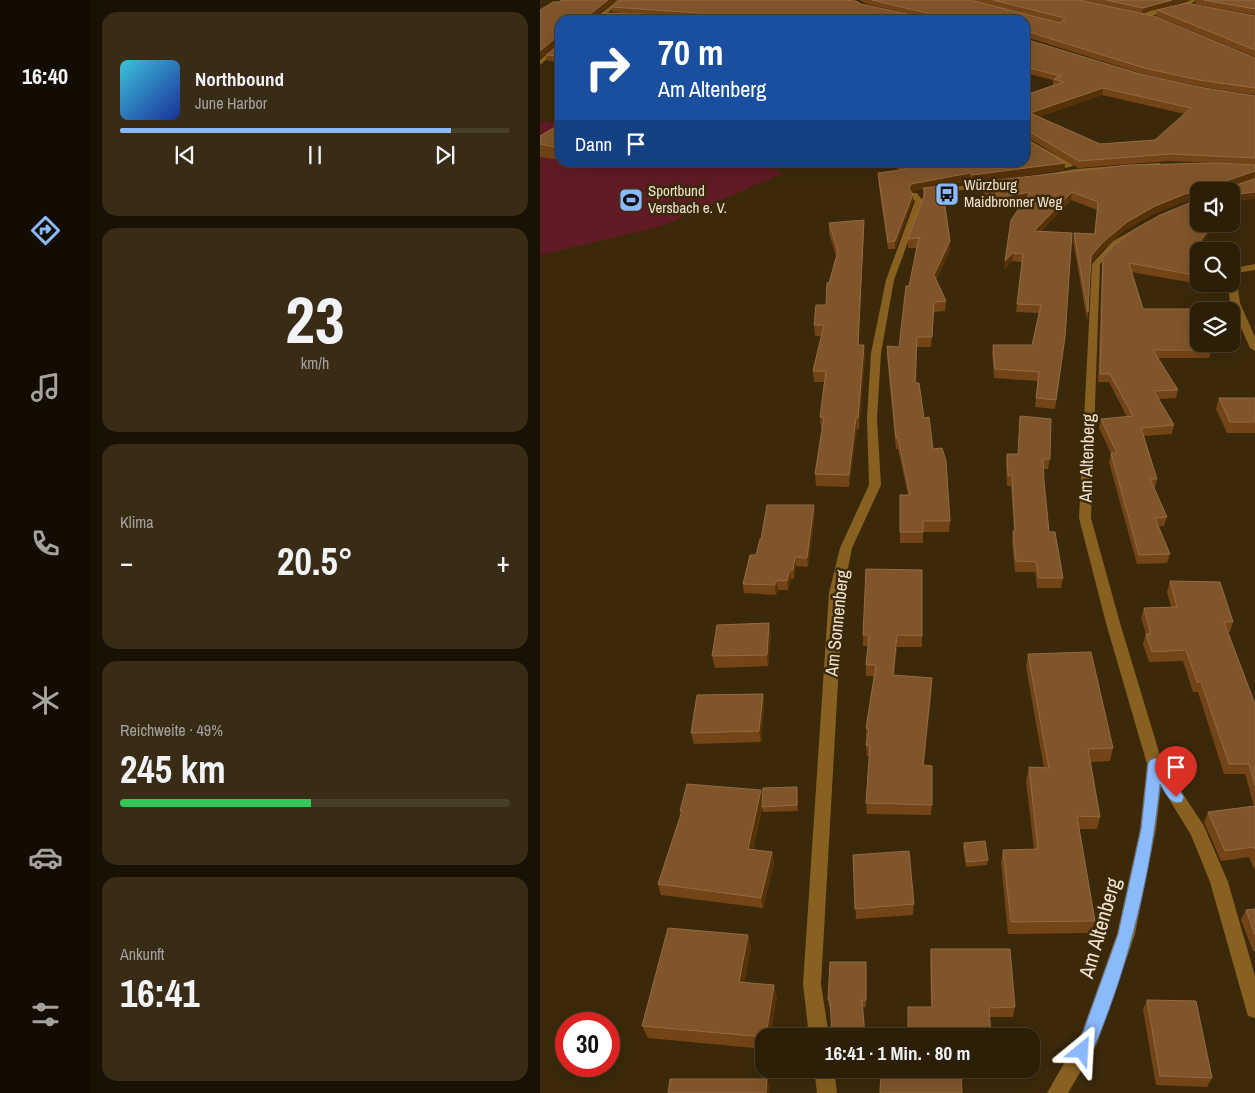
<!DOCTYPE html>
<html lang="de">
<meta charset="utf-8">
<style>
body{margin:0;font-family:"Archivo Narrow",sans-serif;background:#382c16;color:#f1f3f6;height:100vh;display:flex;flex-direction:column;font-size:19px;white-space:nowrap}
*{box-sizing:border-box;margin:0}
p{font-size:16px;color:#a6a29c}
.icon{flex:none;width:28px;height:28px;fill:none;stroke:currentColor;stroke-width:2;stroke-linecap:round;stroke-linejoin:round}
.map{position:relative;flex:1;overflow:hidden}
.side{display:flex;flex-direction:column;gap:12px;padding:12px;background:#181104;width:450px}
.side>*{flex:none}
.hud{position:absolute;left:15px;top:15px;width:475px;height:152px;border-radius:15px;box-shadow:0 5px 20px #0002,0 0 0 1px #483d29;background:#1a4fa0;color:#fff;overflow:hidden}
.controls{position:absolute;left:650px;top:182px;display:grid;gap:10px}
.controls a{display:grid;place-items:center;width:50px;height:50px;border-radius:10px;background:#2c1f08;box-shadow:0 5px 20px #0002,0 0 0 1px #483d29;font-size:25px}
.speed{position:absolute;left:15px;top:1012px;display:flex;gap:10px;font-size:25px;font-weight:700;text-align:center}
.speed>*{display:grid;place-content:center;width:65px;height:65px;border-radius:50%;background:#2c1f08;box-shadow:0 5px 20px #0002,0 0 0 1px #483d29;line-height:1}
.speed .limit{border:8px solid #d22;background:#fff;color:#111}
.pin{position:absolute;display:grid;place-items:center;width:42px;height:42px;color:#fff;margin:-51px -21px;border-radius:50% 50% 50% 0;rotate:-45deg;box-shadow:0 0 5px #0007}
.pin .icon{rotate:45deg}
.me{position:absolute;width:55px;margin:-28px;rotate:27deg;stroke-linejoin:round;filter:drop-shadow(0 0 4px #0008)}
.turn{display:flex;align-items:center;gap:18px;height:105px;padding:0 20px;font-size:22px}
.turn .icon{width:65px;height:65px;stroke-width:2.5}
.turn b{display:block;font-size:35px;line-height:42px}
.then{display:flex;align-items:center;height:48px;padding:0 20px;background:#0003;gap:10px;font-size:19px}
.big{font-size:38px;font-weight:700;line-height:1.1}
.side .widget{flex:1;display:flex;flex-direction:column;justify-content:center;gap:8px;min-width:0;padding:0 18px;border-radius:15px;background:#382c16}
.side .dial{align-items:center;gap:0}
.dial b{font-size:65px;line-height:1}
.song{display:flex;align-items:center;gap:15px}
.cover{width:60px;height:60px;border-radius:8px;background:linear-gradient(135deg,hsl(190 70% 55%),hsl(230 70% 35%))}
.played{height:5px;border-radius:2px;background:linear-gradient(90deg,#8abafc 85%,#483d29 85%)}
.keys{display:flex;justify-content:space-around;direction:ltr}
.heat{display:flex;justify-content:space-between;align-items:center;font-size:28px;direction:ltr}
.charge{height:8px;border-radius:4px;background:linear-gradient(90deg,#34c759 49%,#483d29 0)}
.trip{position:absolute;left:215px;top:1028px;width:285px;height:50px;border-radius:15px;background:#2c1f08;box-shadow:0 5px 20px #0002,0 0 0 1px #483d29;font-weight:700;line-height:50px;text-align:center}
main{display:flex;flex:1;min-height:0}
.dock{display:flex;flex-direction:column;width:90px;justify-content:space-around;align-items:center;background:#120c03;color:#a6a29c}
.dock .icon{width:35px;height:35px}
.dock .on{color:#8abafc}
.dock b{font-size:22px;color:#f1f3f6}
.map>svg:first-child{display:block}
.green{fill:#611b24}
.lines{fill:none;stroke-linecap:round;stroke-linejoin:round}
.minor{fill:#886120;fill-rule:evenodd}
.wall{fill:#734417;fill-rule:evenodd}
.shaded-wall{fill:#573209}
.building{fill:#81552b;stroke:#926b45;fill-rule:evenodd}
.route{fill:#8abafc;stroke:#5a79a4}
.labels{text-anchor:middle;stroke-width:5;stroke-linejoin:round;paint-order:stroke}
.far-poi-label{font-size:15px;fill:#efe3d2;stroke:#3b290a;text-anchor:start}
.street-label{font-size:18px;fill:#efe3d2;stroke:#3b290a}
.near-street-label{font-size:21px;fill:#efe3d2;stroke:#3b290a}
</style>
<main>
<nav class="dock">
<b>16:40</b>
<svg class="icon on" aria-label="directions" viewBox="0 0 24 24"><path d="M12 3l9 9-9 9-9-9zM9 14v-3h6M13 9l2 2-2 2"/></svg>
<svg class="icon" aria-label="music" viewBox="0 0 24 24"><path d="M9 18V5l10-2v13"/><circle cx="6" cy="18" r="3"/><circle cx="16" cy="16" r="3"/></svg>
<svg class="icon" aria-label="phone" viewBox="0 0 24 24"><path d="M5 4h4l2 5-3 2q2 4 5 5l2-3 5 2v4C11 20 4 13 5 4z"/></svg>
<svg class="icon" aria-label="climate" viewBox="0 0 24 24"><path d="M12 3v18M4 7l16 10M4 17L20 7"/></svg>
<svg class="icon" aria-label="car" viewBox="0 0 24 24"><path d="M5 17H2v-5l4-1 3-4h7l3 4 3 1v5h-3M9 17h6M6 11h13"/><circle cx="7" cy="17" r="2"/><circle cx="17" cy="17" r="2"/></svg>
<svg class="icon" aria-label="filters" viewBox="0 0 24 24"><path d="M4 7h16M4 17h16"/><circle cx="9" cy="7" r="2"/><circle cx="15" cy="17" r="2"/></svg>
</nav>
<section class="side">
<div class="widget">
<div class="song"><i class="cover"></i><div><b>Northbound</b><p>June Harbor</p></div></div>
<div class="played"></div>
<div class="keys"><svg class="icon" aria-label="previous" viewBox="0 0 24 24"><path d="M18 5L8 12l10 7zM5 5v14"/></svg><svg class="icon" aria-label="pause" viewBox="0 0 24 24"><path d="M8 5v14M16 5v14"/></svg><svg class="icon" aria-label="next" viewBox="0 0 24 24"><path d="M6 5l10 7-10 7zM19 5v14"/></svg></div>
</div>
<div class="widget dial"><b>23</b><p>km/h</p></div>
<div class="widget"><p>Klima</p>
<div class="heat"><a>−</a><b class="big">20.5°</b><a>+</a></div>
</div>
<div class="widget"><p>Reichweite · 49%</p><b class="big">245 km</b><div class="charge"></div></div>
<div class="widget"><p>Ankunft</p><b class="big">16:41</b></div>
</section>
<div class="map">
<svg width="715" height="1093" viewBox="0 0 715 1093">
<rect width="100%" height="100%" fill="#3b290a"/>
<!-- green -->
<path class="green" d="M4,121l16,2v39l195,1 28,10 -121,53 -122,29v-132z"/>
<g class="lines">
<!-- minor -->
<g class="minor">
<path d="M78,0h5l-24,20h-6z"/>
<path d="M651,0h6l-12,7 -42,11 -3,-2c15,-10 35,-7 51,-16z"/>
<path d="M20,43v5l-20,17v-5z"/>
<path d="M485,138l47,26 1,2 -7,2 -41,-25z"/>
<path d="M617,163h3v4l-85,6 -35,5 -4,-2 39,-7z"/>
<path d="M455,181l4,2 -1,2 -72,10 -4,-2 4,-2z"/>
<path d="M371,193h6l6,8 -29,79 -13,73 -4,65 4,67 -29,63 -9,45 -22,391 8,52h-20l-6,-52 26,-391 11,-45 29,-63 -2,-67 4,-65 15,-73 29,-79 -5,-6z"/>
<path d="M602,225l4,2 -1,2 -26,16 -19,19 -9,254 29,105 42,139 42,64 24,56 27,94v42l-7,-2 -2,-7 -36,-127 -19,-47 -30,-49 -5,43 -21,105 -38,110 -29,49h-21l35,-61 35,-98 23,-105 7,-65 -41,-141 -27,-105 13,-254 21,-23z"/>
<path d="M715,264v6l-19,3 4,30 15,34v14l-5,-3 -20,-45 -2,-19h3v-18l4,2z"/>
<path d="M274,1069h20l3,24h-20z"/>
</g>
</g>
<!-- wall -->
<g class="wall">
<path d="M21,0h55l-20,16 51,-1 -35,-3 -1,-5 250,-3 55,12h1l-50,-12 -8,-4h111l90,23 -89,-23h108l176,58v37l-58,-9 -54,-12 -117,-37 -466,-17v21l-20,18 19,-57z"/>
<path d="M540,0h111l-49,13z"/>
<path d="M655,0h60v15l-60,-11 1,-3z"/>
<path d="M617,10l98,6v41l-99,-41z"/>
<path d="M485,39l115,35 58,13 57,9v69l-86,-4 -91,7 -53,-32v-41l28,-10v-5l-28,-7zM562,95l83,19 -30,26 -55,4 -62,-27z"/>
<path d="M20,43v19l-12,-1 -2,-6z"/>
<path d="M20,124v36l-20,-3v-21z"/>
<path d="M35,162h23l-5,4z"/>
<path d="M348,162l177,1 -1,7 -92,13 -2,-2 -30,5 10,55v9l-14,30 10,21 -1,10 -11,1 -3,35h-14l-1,36 8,35 9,31 17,72 -1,11h-26v11h-23v-48h8l-10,-46h-2l-9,-92v-11l12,1 17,-99h-8v-9l15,-41v-9l-12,2 2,10 -18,48h-7l-10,-69v-7l21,-3z"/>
<path d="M715,165v14l-24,7v5h-32v6l-16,5 -30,12 -28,16 -24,21 -10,12 -3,49 -1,8 -14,-79 1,-8 20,1 3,-24 -26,-10 -30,31 24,106 -10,72 -20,-2 3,-26 -44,-3 -2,-25 1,-8h39l7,-32 -23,-1 6,-50 -10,-1 -8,8 21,-69 -28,5 -18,-16 1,-7z"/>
<path d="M324,220v10l-6,115 7,11 -6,73h-2l-8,58 -33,-1 -1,-12 7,-46h-1l-1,-11 4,-35h-10l-1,-11 8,-35h-6l-1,-11 12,-20 3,-22 7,-27 -7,-23v-10z"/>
<path d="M659,224h17l-14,19 -3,8v33l-68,-12 12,37 56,35 12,6 -2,8h-51l20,32 -2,8 -17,1 15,26 -2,9 -28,2 13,43 -2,9h-1l13,29 -3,9h-6l12,28 -3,9 -30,1 -28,-102 2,-9 -12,-25 2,-9 26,-2 -18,-35h-11l4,-117 1,-8z"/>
<path d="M679,398l36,1v34h-28l-11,-24z"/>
<path d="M480,416l30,43 -2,10h-4v12l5,51 14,46 -2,10h-24l-2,-16h-20l-3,-30 1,-11h1l-3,-45h-4l-1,-22 1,-10h11z"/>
<path d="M275,514l-7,53 -12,-1 -2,13h-3l-3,11h-10l-2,5 -32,-2 -1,-9 13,-29 5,-16z"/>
<path d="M630,581l63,41 -3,10h-2l27,72v167l-6,-14 -28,4 -17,-39 4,-10 46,-6 -9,-32h-21l-26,-82h-5l-10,-31 -34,1 -6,-18 3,-10 -5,-16 3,-10 27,-1 -4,-15z"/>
<path d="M229,623l2,12 -3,31 -53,2 -3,-12z"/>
<path d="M323,635l59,1v11h-25l-3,28 38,3 -8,87 8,40 -1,10 -64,-1 -1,-11 3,-47h-2l-1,-11 1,-6h-1v-11l8,-52h-8v-11l2,-19h-5z"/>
<path d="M488,654l85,94 -3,13 -19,1 9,55 -3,12h-18l16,92 -4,12 -83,1 -7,-72 2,-12 31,-1 -8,-68 3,-14 15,1 -18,-101z"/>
<path d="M223,694l1,11 -3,37 -67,2 -3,-11z"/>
<path d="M221,790l1,6 36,-4v19l-35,1 -1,-4 -9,42 19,2 2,11 -11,45 -102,-13 -3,-11 23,-69 -1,-4z"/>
<path d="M424,843l24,17 -1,5 -21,2 -3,-18z"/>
<path d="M313,855l61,49 -1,11 -57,4z"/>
<path d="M715,909v42h-2l-12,-31 5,-10z"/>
<path d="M208,935l3,13 -7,35 30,2 3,13 -13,38v13l-116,-11 -6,-12z"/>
<path d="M391,949l84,58 -2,10h-24l-58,-10 -1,-48z"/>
<path d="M327,970l-1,37h-37l-1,-7z"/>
<path d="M607,1000l65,78 -5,9 -51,-2 -13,-75z"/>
<path d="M295,1069h16l-15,1z"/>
<path d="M341,1069h112l-2,8 -30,-1z"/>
</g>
<!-- shaded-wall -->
<g class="shaded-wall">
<path d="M68,0h8l-25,20 -1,-6z"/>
<path d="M632,0h19l-49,13 1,-5z"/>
<path d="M19,35l1,6 -20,18v-8z"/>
<path d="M563,88l-1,7 -73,25 1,-7z"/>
<path d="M53,162h5l-5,4z"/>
<path d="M525,163l-1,7 -92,13v-8z"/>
<path d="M715,171l-1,7 -33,11 2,-7z"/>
<path d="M430,173v8l-59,10 -2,-2 2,-5z"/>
<path d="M660,190v1h-1l-1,6 -15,5 -30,12 -28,16 -24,21 -11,13 1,-8 11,-13 25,-21 28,-16 30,-12z"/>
<path d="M490,192v8l-33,5v-7z"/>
<path d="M532,192l-1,8 -37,38v-7z"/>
<path d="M715,192v7l-24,3v-7z"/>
<path d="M373,194v7l-18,48v-8z"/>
<path d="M324,220v10l-6,126v-11z"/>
<path d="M672,224h4l-19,27 2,-8z"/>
<path d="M410,241v9l-17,35 1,-10z"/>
<path d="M473,253l-1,8 -8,8 1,-8z"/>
<path d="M324,345l1,11 -6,73 -1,-11z"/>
<path d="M316,418l1,11 -8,58v-12z"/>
<path d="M274,505l1,9 -7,53 -1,-9z"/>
<path d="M255,557l1,9 -2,13 -1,-9z"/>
<path d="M250,570l1,9 -3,11 -1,-9z"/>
<path d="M237,580l1,10 -2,5 -1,-10z"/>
<path d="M229,623l2,12 -3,31 -1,-11z"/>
<path d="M357,635v12l-4,39v-11z"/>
<path d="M392,678v11l-9,87v-11z"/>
<path d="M223,694l1,11 -3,37 -2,-11z"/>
<path d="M257,787l1,5v19l-1,-6z"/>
<path d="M221,790l2,11 -12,59 -3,-11z"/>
<path d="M232,852l2,11 -11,45 -2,-10z"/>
<path d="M208,935l3,13 -9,47 -3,-13z"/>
<path d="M234,985l3,13 -6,38h-5z"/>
<path d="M227,1079l3,9 -1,5h-3z"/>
</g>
<!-- building -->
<g class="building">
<path d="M21,0h47l-18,14 2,2h6l5,-3 97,3 2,-1 -2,-2 -89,-6 7,-7h226l12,1 5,3 55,12 12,-1 -1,-2 -55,-13h98l90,23 5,-5 -72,-18h86l75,16 101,42v30l-56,-8 -55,-12 -118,-37 -1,1v-12h-465v17l-1,-2 -19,16v-41l13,-8h6z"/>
<path d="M566,0h66l-29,8z"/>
<path d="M664,0h51v9z"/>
<path d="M646,3l69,13v34l-98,-40z"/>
<path d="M485,39l115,35 58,13 57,9v62l-85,-4 -91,7 -54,-32v4v-38l39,-13 -10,-3 7,-3 -36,-9zM563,88l88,20 -36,32 -55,4 -70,-31z"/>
<path d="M20,43v13l-14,-1 14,-11z"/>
<path d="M20,124v24l-20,-4v-8z"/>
<path d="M485,138l40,25 -93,12 -2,-2 -59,11 -2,5 4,5 -18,47 -7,1 -10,-69 29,-4 -9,-7h127z"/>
<path d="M673,163l42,2v6l-32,11 -1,3 11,1 22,-7v13l-24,3v-4h-29l-2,-1 -15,4 -30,12 -28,16 -25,21 -11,13 -3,56 -14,-79 21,1 3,-32 -26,-10 -38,39 38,2 -7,104 -9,63 -20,-2 3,-26 -44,-3 -2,-24h39l9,-40 -24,-1 6,-50 -10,-1 -8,8 6,-41 19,-28 -33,6 -17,-16 149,-17z"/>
<path d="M402,186l8,55 -16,34 12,26 -12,1 -2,35h-15l-2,46h4l5,35 5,-1 4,32 9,-1 4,13 4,60h-27v11h-23v-37h10l-12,-57h-2l-9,-92 12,1 7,-61h3l9,-44 2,-4 -12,1 17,-46 -2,-5z"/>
<path d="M659,199v25h13l-13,19 13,2 -3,6h-10v25l-70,-13 14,46h64l1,2h-9v33h10l2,6h-58l25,40 -24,1 20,34 -33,3 16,51h-7l17,38 -12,1 15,36 -31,1 -28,-102h6l-16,-34 32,-3 -23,-42h-10l3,-117 9,-10 23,-18 25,-14z"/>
<path d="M324,220l-6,125h6l-6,73h-2l-7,57 -34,-1 9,-57h-4l6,-46h-13l11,-46h-10l2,-20h10l1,-22h2l9,-32 -9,-28z"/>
<path d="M679,398h36v24h-25z"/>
<path d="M480,416l31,3 -1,40h-7l1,22 5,51h6l8,46h-24l-3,-16 -20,-1 -3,-30h2l-3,-55 -4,-1 -1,-21h11z"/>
<path d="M227,505h47l-7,53 -12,-1 -2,13h-3l-3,11 -10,-1 -2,5 -32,-1 7,-29h6l4,-16h1z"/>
<path d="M326,569l56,1v66l-25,-1 -4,40 39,3 -9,87 9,1v39l-66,-2 4,-57 -4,-1 3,-16 -3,-1 10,-63h-10l3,-30h-6z"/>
<path d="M630,581l50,1 13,40h-9l31,82v81l-6,-21h-20l-28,-82h-4l-11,-32 -34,2 -6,-18h5l-7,-26 33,-1z"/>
<path d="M229,623l-2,32 -55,1 5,-31z"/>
<path d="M551,652l22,96 -25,1 12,68 -23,-1 18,105 -84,1 -8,-72 35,-1 -9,-82 20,1 -21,-114z"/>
<path d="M223,694l-4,37 -68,2 6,-38z"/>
<path d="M147,784l74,6 -13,59 24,3 -11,46 -103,-14 24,-73h-2z"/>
<path d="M257,787v18l-35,2 1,-19z"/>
<path d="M715,806v43l-1,-2 -29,4 -17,-39z"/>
<path d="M445,841l3,19 -21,2 -3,-19z"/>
<path d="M369,851l5,53 -59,5 -2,-54z"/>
<path d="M715,909v26l-9,-25z"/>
<path d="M128,928l80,7 -9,47 35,3 -8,51h-2v1l-122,-11z"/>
<path d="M391,949h79l5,58 -26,1 2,28h-83v-29h24z"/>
<path d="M290,962h36v38h-4l3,36h-33l-2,-36h-2z"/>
<path d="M607,1000l49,1 16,77 -52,-2z"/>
<path d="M341,1069h80l1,24h-82z"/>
<path d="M130,1079h97l-1,14h-98z"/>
</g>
<!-- route -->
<path class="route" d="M615,758l5,2 24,37 -2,5c-12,4 -16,-9 -22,-18 -9,89 -30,177 -64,259l-8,14 -6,3 -7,-3 -2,-6 10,-19 35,-98 23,-105 7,-65 2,-4z"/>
<!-- icons -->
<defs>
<g id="bus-square" transform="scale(1.25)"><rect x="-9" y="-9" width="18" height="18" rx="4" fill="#8abafc" stroke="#3b290a"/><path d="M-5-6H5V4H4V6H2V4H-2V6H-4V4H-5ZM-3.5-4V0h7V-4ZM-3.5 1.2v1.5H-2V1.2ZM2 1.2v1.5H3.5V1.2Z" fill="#111"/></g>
<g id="stadium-square" transform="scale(1.25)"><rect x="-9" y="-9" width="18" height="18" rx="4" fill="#8abafc" stroke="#3b290a"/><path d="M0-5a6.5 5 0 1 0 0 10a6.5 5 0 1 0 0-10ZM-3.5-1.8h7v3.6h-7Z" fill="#111"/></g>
</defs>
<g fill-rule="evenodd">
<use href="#bus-square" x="407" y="194"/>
<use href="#stadium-square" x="91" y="200"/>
</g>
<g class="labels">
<!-- far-poi labels -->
<g class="far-poi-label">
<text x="424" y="190">Würzburg<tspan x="424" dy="17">Maidbronner Weg</tspan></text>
<text x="108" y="196">Sportbund<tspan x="108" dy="17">Versbach e. V.</tspan></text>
</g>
<!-- street labels -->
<g class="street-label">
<text transform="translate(547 458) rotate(-88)" y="6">Am Altenberg</text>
<text transform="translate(297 623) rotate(-84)" y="6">Am Sonnenberg</text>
</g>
<!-- near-street labels -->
<g class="near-street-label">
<text transform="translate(560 928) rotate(-74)" y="7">Am Altenberg</text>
</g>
</g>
</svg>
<div class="controls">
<a><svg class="icon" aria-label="sound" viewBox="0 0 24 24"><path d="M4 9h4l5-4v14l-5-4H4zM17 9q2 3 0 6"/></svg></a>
<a><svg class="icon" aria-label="search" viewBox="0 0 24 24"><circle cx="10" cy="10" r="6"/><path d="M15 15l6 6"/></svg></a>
<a><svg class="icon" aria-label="layers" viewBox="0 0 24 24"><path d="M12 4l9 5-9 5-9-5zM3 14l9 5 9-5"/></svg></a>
</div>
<div class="speed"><div class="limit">30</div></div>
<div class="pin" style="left:636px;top:797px;background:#d93025"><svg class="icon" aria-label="arrive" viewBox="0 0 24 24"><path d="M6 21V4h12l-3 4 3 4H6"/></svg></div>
<svg class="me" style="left:542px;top:1051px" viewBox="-20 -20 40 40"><path d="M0-17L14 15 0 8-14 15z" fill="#8abafc" stroke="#fff" stroke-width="4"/></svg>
<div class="trip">16:41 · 1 Min. · 80 m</div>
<div class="hud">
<div class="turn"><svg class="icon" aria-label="right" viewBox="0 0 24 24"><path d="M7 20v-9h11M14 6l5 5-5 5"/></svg><div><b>70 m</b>Am Altenberg</div></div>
<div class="then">Dann<svg class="icon" aria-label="arrive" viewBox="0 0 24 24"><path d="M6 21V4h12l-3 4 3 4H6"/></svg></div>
</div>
</div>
</main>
